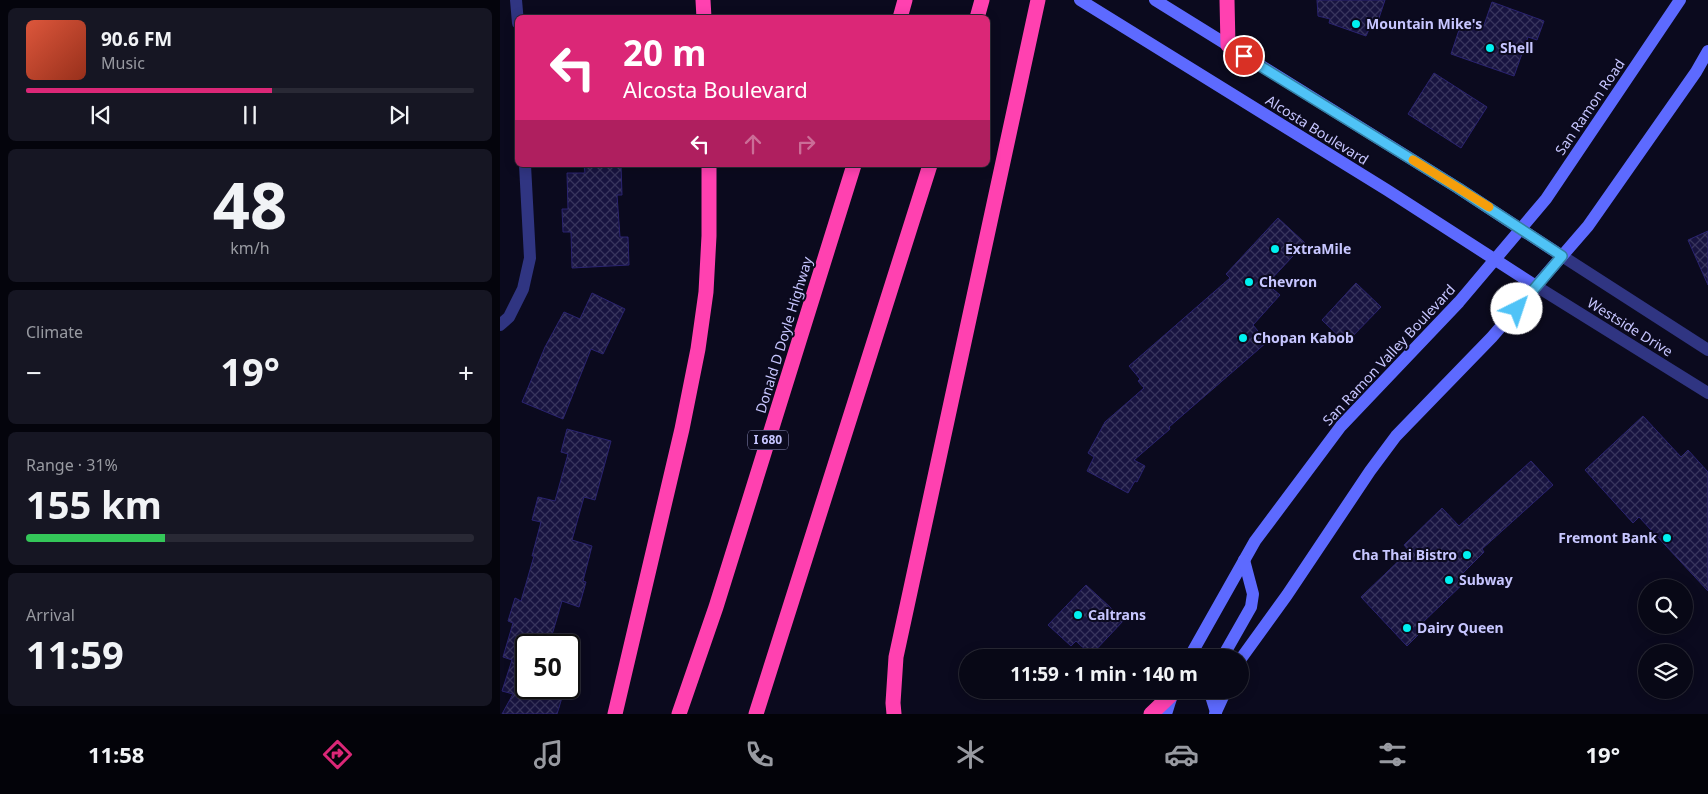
<!DOCTYPE html>
<meta charset="utf-8">
<style>
body{margin:0;font-family:"Noto Sans",sans-serif;background:#161623;color:#f1f3f6;height:100vh;display:flex;flex-direction:column;font-size:19px;white-space:nowrap}
*{box-sizing:border-box;margin:0}
p{font-size:16px;color:#989aa1}
.icon{flex:none;width:28px;height:28px;fill:none;stroke:currentColor;stroke-width:2;stroke-linecap:round;stroke-linejoin:round}
.map{position:relative;flex:1;overflow:hidden}
.drawer{display:flex;flex-direction:column;gap:8px;padding:8px;background:#04040c;width:500px}
.drawer>*{flex:none}
.guide{position:absolute;left:15px;top:15px;width:475px;height:152px;border-radius:8px;box-shadow:0 2px 12px #0003,0 0 0 1px #292935;background:#db2777;color:#fff;overflow:hidden}
.buttons{position:absolute;left:1138px;top:579px;display:grid;gap:10px}
.buttons a{display:grid;place-items:center;width:55px;height:55px;border-radius:50%;background:#080816;box-shadow:0 2px 12px #0003,0 0 0 1px #292935;font-size:25px}
.speed{position:absolute;left:15px;top:634px;display:flex;gap:10px;font-size:25px;font-weight:700;text-align:center}
.speed>*{display:grid;place-content:center;width:65px;height:65px;border-radius:50%;background:#080816;box-shadow:0 2px 12px #0003,0 0 0 1px #292935;line-height:1}
.speed .limit{border:2px solid #111;border-radius:8px;background:#fff;color:#111}
.pin{position:absolute;display:grid;place-items:center;width:42px;height:42px;color:#fff;margin:-21px;border:2px solid #fff;border-radius:50%;box-shadow:0 1px 5px #0007}
.me{position:absolute;width:55px;margin:-28px;rotate:41deg;stroke-linejoin:round;filter:drop-shadow(0 0 4px #0008)}
.turn{display:flex;align-items:center;gap:18px;height:105px;padding:0 25px;font-size:22px}
.turn .icon{width:65px;height:65px;stroke-width:2.5}
.turn b{display:block;font-size:35px;line-height:42px}
.lanes{display:flex;align-items:center;height:48px;padding:0 25px;background:#0003;justify-content:center;gap:25px;direction:ltr}
.lanes .off{opacity:.35}
.big{font-size:38px;font-weight:700;line-height:1.1}
.drawer .widget{flex:1;display:flex;flex-direction:column;justify-content:center;gap:8px;min-width:0;padding:0 18px;border-radius:8px;background:#161623}
.drawer .dial{align-items:center;gap:0}
.dial b{font-size:65px;line-height:1}
.song{display:flex;align-items:center;gap:15px}
.cover{width:60px;height:60px;border-radius:8px;background:linear-gradient(135deg,hsl(10 70% 55%),hsl(10 70% 35%))}
.played{height:5px;border-radius:2px;background:linear-gradient(90deg,#db2777 55%,#292935 55%)}
.keys{display:flex;justify-content:space-around;direction:ltr}
.heat{display:flex;justify-content:space-between;align-items:center;font-size:28px;direction:ltr}
.charge{height:8px;border-radius:4px;background:linear-gradient(90deg,#34c759 31%,#292935 0)}
.trip{position:absolute;left:459px;top:649px;width:290px;height:50px;border-radius:25px;background:#080816;box-shadow:0 2px 12px #0003,0 0 0 1px #292935;font-weight:700;line-height:50px;text-align:center}
.dock{display:flex;height:80px;justify-content:space-around;align-items:center;background:#030309;color:#989aa1}
.dock .icon{width:35px;height:35px}
.dock .current{color:#db2777}
.dock b{font-size:22px;color:#f1f3f6}
main{display:flex;flex:1;min-height:0}
.map>svg:first-child{display:block}
.building{fill:url(#building-cross-hatch);stroke:#2a236f}
.lines{fill:none;stroke-linecap:round;stroke-linejoin:round}
.minor{stroke:#303582;stroke-width:12}
.tertiary{stroke:#303582;stroke-width:12}
.secondary{stroke:#5d6aff;stroke-width:12}
.motorway{stroke:#ff41b0;stroke-width:15}
.route-casing{stroke:#337fa1;stroke-width:12}
.route{stroke:#4fc3f7;stroke-width:9}
.slow{stroke:#f59e0b;stroke-width:9}
.poi-dot{fill:#00f1f0;stroke:#0b0a1e;stroke-width:2}
.labels{text-anchor:middle;stroke-width:4;stroke-linejoin:round;paint-order:stroke}
.shield{fill:#0b0a1e;stroke:#8f8ebc;stroke-width:1}
.shield-label{font-size:12px;font-weight:bold;fill:#c7c6ff}
.poi-label{font-size:14px;font-weight:bold;fill:#c7c6ff;stroke:#0b0a1e;text-anchor:start}
.street-label{font-size:14px;fill:#c7c6ff;stroke:#0b0a1e}
</style>
<main>
<section class="drawer">
<div class="widget">
<div class="song"><i class="cover"></i><div><b>90.6 FM</b><p>Music</p></div></div>
<div class="played"></div>
<div class="keys"><svg class="icon" aria-label="previous" viewBox="0 0 24 24"><path d="M18 5L8 12l10 7zM5 5v14"/></svg><svg class="icon" aria-label="pause" viewBox="0 0 24 24"><path d="M8 5v14M16 5v14"/></svg><svg class="icon" aria-label="next" viewBox="0 0 24 24"><path d="M6 5l10 7-10 7zM19 5v14"/></svg></div>
</div>
<div class="widget dial"><b>48</b><p>km/h</p></div>
<div class="widget"><p>Climate</p>
<div class="heat"><a>−</a><b class="big">19°</b><a>+</a></div>
</div>
<div class="widget"><p>Range · 31%</p><b class="big">155 km</b><div class="charge"></div></div>
<div class="widget"><p>Arrival</p><b class="big">11:59</b></div>
</section>
<div class="map">
<svg width="1208" height="714" viewBox="0 0 1208 714">
<defs>
<pattern id="building-cross-hatch" width="8" height="8" patternUnits="userSpaceOnUse" patternTransform="scale(1.25)"><rect width="8" height="8" fill="#181440"/><path d="M0 0l8 8M0 8l8-8" fill="none" stroke="#38355d"/></pattern>
</defs>
<rect width="100%" height="100%" fill="#0b0a1e"/>
<!-- building -->
<g class="building">
<path d="M817,0h68l-9,27 -5,-2 -5,11 -37,-13 1,-4 -12,-3z"/>
<path d="M992,2l52,19 -7,19 -9,-3 -14,39 -63,-22 11,-33 21,7z"/>
<path d="M934,73l53,34 -26,41 -53,-34z"/>
<path d="M84,165h37l1,30h-5l3,42h8l1,28 -57,3 -1,-36h-8l-1,-23h6l-1,-36h18z"/>
<path d="M778,218l27,25 -38,41 13,11 -27,30 14,17 -98,85 1,2 -36,31 11,6 -8,16 -2,-1 -7,12 -41,-22 7,-14 -6,-4 17,-31 39,-34 -6,-7 2,-2 -11,-13 101,-88 -4,-4z"/>
<path d="M1208,231v54l-20,-45z"/>
<path d="M856,283l25,24 -35,36 -24,-23z"/>
<path d="M92,293l33,16 -22,45 -12,-5 -28,70 -41,-17 23,-55 19,-35 16,7z"/>
<path d="M1143,416l38,41 7,-7 20,22v119l-69,-74 -6,6 -48,-53z"/>
<path d="M67,429l44,12 -16,59 -11,-3 -12,43 20,6 -9,35 3,1 -7,25 -17,-6 -13,44h-23v43h39l-8,26h-55l11,-20 -11,-3 10,-31 -9,-3 10,-34 -5,-2 7,-23 6,3 13,-45h-2l9,-34 -9,-2 6,-23 17,4 13,-47 -7,-2z"/>
<path d="M1031,461l22,24 -71,64 2,3 -21,21 5,6 -47,45 4,4 -18,18 -46,-49 48,-46 -5,-6 38,-37 17,18z"/>
<path d="M586,585l38,35 -33,35 -15,-14 -5,5 -23,-21z"/>
</g>
<g class="lines">
<!-- minor -->
<g class="minor">
<path d="M16,0l2,23"/>
<path d="M0,325l9,-8 14,-28 7,-31 -5,-93"/>
</g>
<!-- tertiary -->
<g class="tertiary">
<path d="M1062,256l146,94"/>
<path d="M1036,286l172,107"/>
</g>
<!-- secondary -->
<g class="secondary">
<path d="M580,0l307,190 149,96"/>
<path d="M655,0l303,188 104,68"/>
<path d="M689,658l66,-117 86,-115 118,-124 87,-103 134,-199"/>
<path d="M722,658l29,-51 2,-13 -9,-34"/>
<path d="M740,660l47,-65 83,-124 26,-35 96,-99 96,-111 108,-154 12,-21"/>
<path d="M709,690l7,22"/>
<path d="M666,714l7,-22"/>
<path d="M715,714l11,-24"/>
</g>
<!-- motorway -->
<g class="motorway">
<path d="M203,0l1,18"/>
<path d="M727,0l1,45"/>
<path d="M400,18l5,-18"/>
<path d="M477,18l5,-18"/>
<path d="M115,714l67,-285 16,-80 8,-57 3,-56v-71"/>
<path d="M179,714l37,-107 138,-442"/>
<path d="M256,714l174,-549"/>
<path d="M394,714l-1,-11 3,-46 142,-657"/>
<path d="M651,714l22,-21"/>
</g>
</g>
<g class="lines">
<!-- route casing -->
<g class="route-casing">
<path id="route" d="M744,56l214,132 104,68 -45,53"/>
</g>
<!-- route -->
<use href="#route" class="route"/>
<!-- slow -->
<path class="slow" d="M913,160l76,47"/>
</g>
<!-- markers -->
<g class="poi-dot">
<circle cx="856" cy="24" r="5"/>
<circle cx="990" cy="48" r="5"/>
<circle cx="775" cy="249" r="5"/>
<circle cx="749" cy="282" r="5"/>
<circle cx="743" cy="338" r="5"/>
<circle cx="1167" cy="538" r="5"/>
<circle cx="967" cy="555" r="5"/>
<circle cx="949" cy="580" r="5"/>
<circle cx="578" cy="615" r="5"/>
<circle cx="907" cy="628" r="5"/>
</g>
<g class="labels">
<!-- shield labels -->
<rect class="shield" x="248" y="430.5" width="40" height="19" rx="4"/>
<g class="shield-label">
<text x="268" y="444">I 680</text>
</g>
<!-- poi labels -->
<g class="poi-label">
<text x="866" y="29">Mountain Mike's</text>
<text x="1000" y="53">Shell</text>
<text x="785" y="254">ExtraMile</text>
<text x="759" y="287">Chevron</text>
<text x="753" y="343">Chopan Kabob</text>
<text x="1157" y="543" text-anchor="end">Fremont Bank</text>
<text x="957" y="560" text-anchor="end">Cha Thai Bistro</text>
<text x="959" y="585">Subway</text>
<text x="588" y="620">Caltrans</text>
<text x="917" y="633">Dairy Queen</text>
</g>
<!-- street labels -->
<g class="street-label">
<text transform="translate(1090 107) rotate(-56)" y="5">San Ramon Road</text>
<text transform="translate(817 130) rotate(32)" y="5">Alcosta Boulevard</text>
<text transform="translate(1130 327) rotate(32)" y="5">Westside Drive</text>
<text transform="translate(284 335) rotate(-73)" y="5">Donald D Doyle Highway</text>
<text transform="translate(889 355) rotate(-47)" y="5">San Ramon Valley Boulevard</text>
</g>
</g>
</svg>
<div class="buttons">
<a><svg class="icon" aria-label="search" viewBox="0 0 24 24"><circle cx="10" cy="10" r="6"/><path d="M15 15l6 6"/></svg></a>
<a><svg class="icon" aria-label="layers" viewBox="0 0 24 24"><path d="M12 4l9 5-9 5-9-5zM3 14l9 5 9-5"/></svg></a>
</div>
<div class="speed"><div class="limit">50</div></div>
<div class="pin" style="left:744px;top:56px;background:#d93025"><svg class="icon" aria-label="arrive" viewBox="0 0 24 24"><path d="M6 21V4h12l-3 4 3 4H6"/></svg></div>
<svg class="me" style="left:1017px;top:309px" viewBox="-20 -20 40 40"><circle r="19" fill="#fff"/><path d="M0-13L10 11 0 6-10 11z" fill="#4fc3f7"/></svg>
<div class="trip">11:59 · 1 min · 140 m</div>
<div class="guide">
<div class="turn"><svg class="icon" aria-label="left" viewBox="0 0 24 24"><path d="M17 20v-9H6M10 6l-5 5 5 5"/></svg><div><b>20 m</b>Alcosta Boulevard</div></div>
<div class="lanes"><svg class="icon" aria-label="left" viewBox="0 0 24 24"><path d="M17 20v-9H6M10 6l-5 5 5 5"/></svg><svg class="icon off" aria-label="ahead" viewBox="0 0 24 24"><path d="M12 20V5M6 11l6-6 6 6"/></svg><svg class="icon off" aria-label="right" viewBox="0 0 24 24"><path d="M7 20v-9h11M14 6l5 5-5 5"/></svg></div>
</div>
</div>
</main>
<nav class="dock">
<b>11:58</b>
<svg class="icon current" aria-label="directions" viewBox="0 0 24 24"><path d="M12 3l9 9-9 9-9-9zM9 14v-3h6M13 9l2 2-2 2"/></svg>
<svg class="icon" aria-label="music" viewBox="0 0 24 24"><path d="M9 18V5l10-2v13"/><circle cx="6" cy="18" r="3"/><circle cx="16" cy="16" r="3"/></svg>
<svg class="icon" aria-label="phone" viewBox="0 0 24 24"><path d="M5 4h4l2 5-3 2q2 4 5 5l2-3 5 2v4C11 20 4 13 5 4z"/></svg>
<svg class="icon" aria-label="climate" viewBox="0 0 24 24"><path d="M12 3v18M4 7l16 10M4 17L20 7"/></svg>
<svg class="icon" aria-label="car" viewBox="0 0 24 24"><path d="M5 17H2v-5l4-1 3-4h7l3 4 3 1v5h-3M9 17h6M6 11h13"/><circle cx="7" cy="17" r="2"/><circle cx="17" cy="17" r="2"/></svg>
<svg class="icon" aria-label="filters" viewBox="0 0 24 24"><path d="M4 7h16M4 17h16"/><circle cx="9" cy="7" r="2"/><circle cx="15" cy="17" r="2"/></svg>
<b>19°</b>
</nav>
